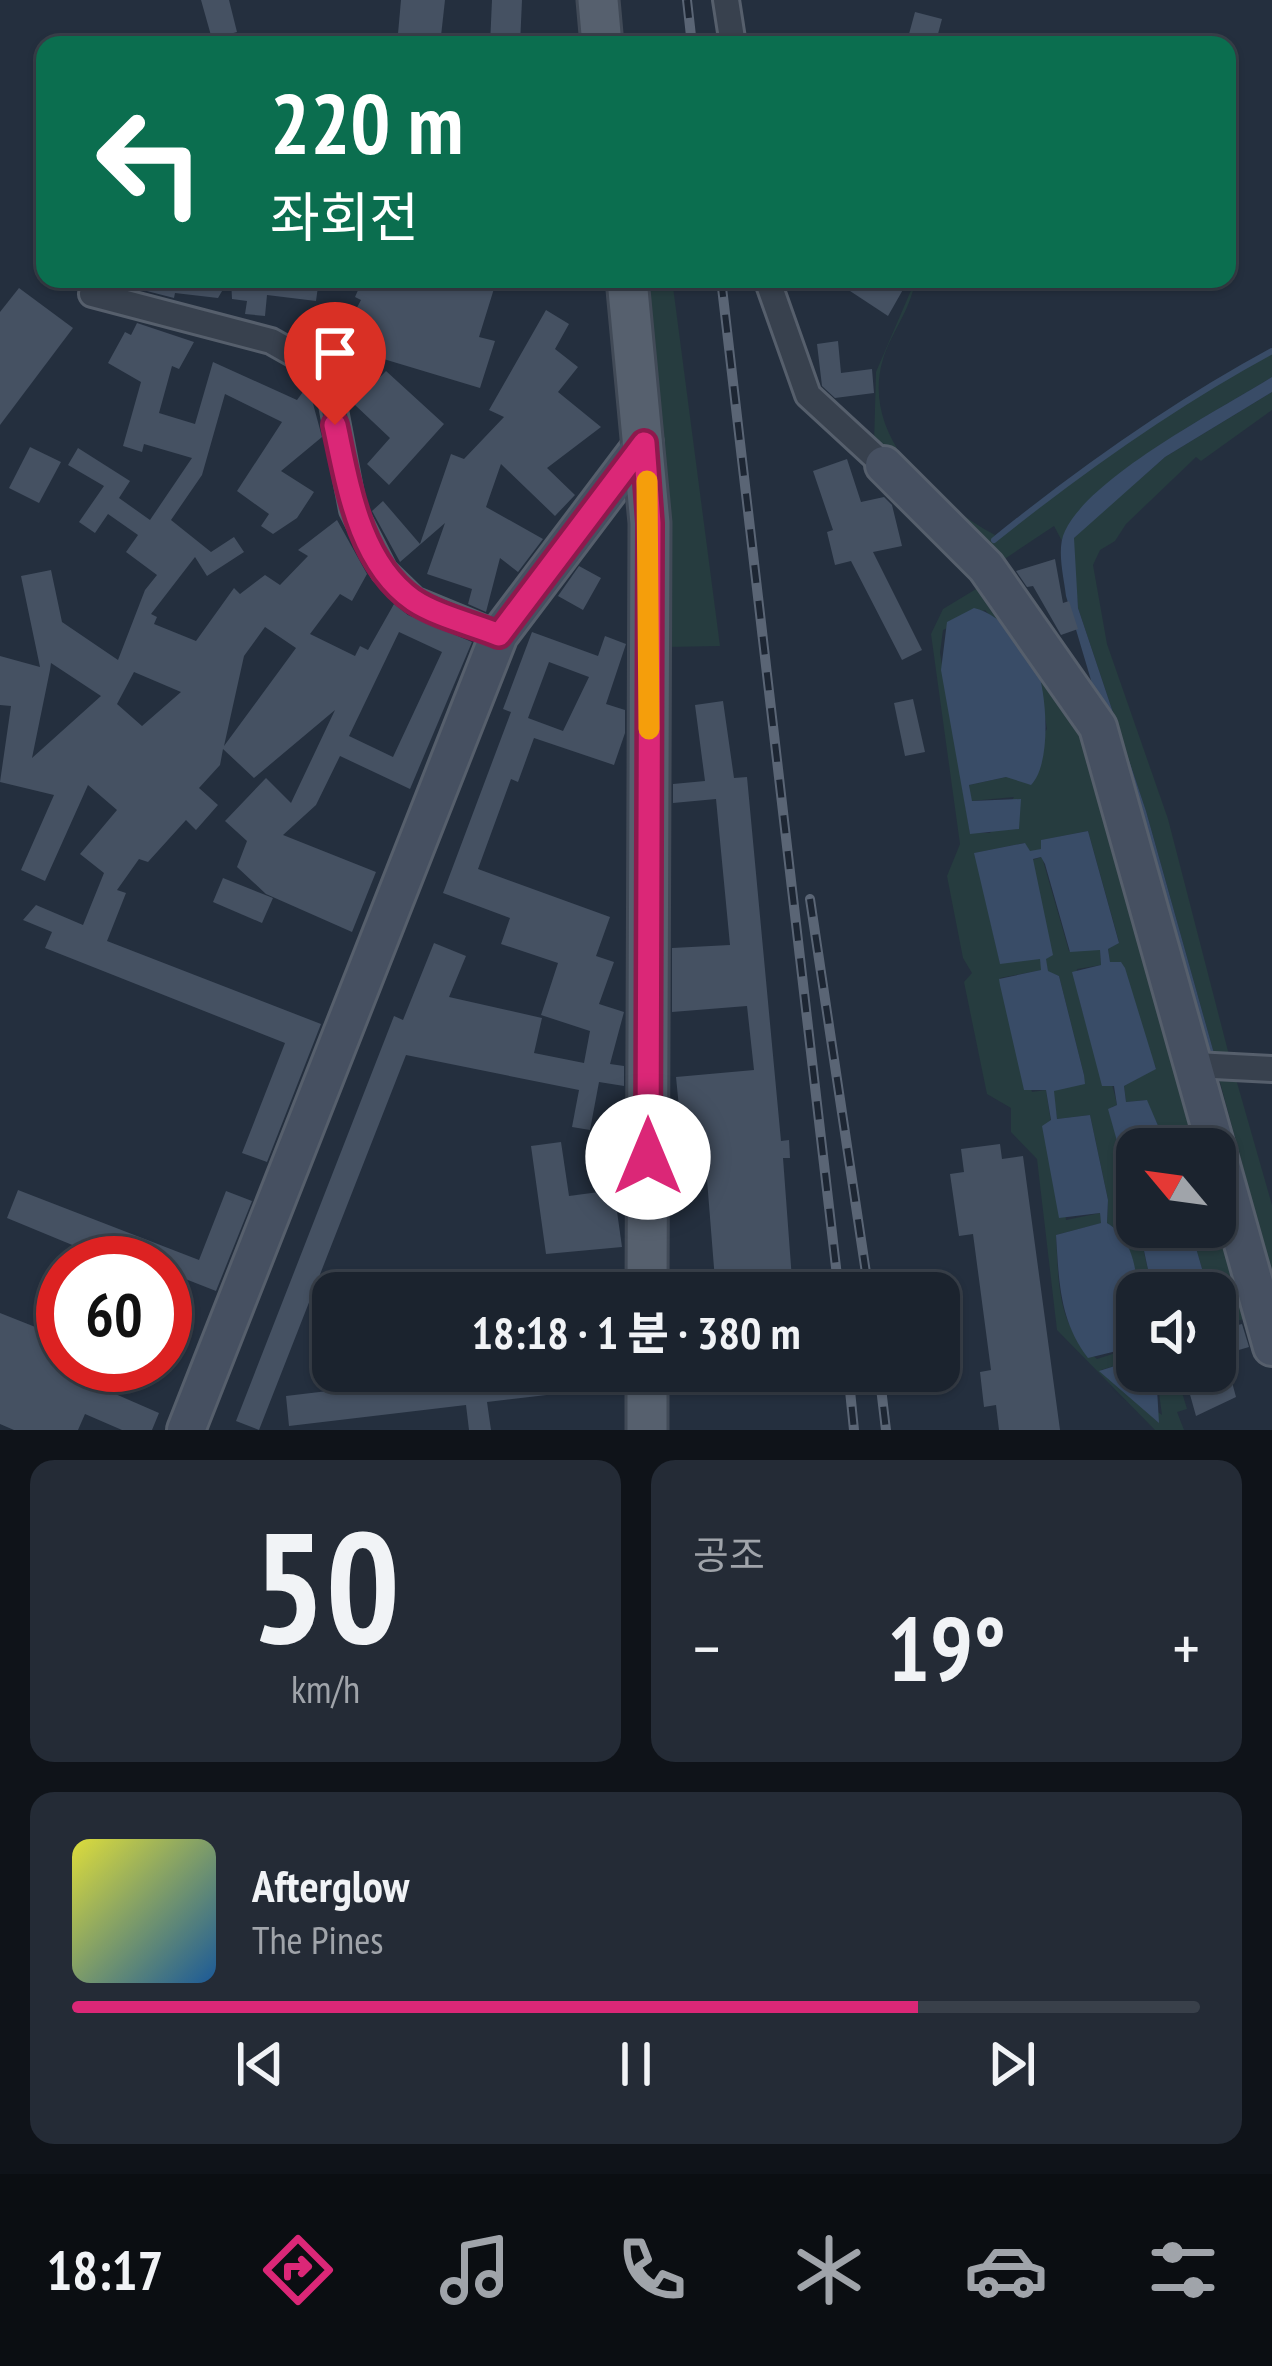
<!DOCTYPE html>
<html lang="ko">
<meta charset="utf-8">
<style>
body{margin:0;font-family:"PT Sans Narrow","Noto Sans KR",sans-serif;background:#242b36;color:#f1f3f6;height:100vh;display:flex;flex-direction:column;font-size:45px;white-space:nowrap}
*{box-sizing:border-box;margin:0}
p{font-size:39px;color:#a0a4aa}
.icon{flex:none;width:66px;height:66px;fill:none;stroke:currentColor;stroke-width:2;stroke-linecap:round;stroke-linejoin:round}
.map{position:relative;height:1430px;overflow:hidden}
.sheet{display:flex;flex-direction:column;gap:30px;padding:30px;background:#0f1319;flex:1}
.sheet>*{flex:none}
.top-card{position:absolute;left:36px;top:36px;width:1200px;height:252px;border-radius:24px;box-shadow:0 3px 9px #0004,0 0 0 3px #39404a;background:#0b6e4f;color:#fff;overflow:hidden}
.needle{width:78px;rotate:299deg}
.controls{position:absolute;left:1116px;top:1128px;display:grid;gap:24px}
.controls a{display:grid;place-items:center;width:120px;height:120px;border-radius:24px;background:#1b232e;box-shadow:0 3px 9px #0004,0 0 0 3px #39404a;font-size:60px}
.speed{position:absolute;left:36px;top:1236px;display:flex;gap:24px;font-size:60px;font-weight:700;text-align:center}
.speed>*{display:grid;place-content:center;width:156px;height:156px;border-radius:50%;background:#1b232e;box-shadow:0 3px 9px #0004,0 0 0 3px #39404a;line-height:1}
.speed .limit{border:18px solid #d22;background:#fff;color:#111}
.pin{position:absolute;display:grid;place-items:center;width:102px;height:102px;color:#fff;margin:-123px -51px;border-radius:50% 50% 50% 0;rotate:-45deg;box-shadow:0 0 12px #0007}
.pin .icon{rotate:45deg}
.me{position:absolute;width:132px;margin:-66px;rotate:0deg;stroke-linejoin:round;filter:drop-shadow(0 0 9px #0008)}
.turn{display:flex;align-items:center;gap:42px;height:252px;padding:0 36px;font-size:54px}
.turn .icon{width:156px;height:156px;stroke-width:2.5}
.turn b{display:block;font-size:84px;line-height:102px}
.big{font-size:90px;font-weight:700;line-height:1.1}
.sheet .widget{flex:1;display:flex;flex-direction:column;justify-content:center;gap:18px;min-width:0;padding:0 42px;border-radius:24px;background:#242b36}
.sheet .dial{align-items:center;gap:0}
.dial b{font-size:156px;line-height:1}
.song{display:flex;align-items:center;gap:36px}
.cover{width:144px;height:144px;border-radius:18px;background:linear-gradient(135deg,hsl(60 70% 55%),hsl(210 70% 35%))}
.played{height:12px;border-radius:6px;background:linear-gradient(90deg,#db2777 75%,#39404a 75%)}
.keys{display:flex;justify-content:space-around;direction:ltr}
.heat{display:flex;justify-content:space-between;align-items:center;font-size:66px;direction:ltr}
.sheet .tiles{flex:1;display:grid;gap:30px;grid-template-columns:1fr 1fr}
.widget:last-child{grid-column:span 2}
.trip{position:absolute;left:312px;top:1272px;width:648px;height:120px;border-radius:24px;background:#1b232e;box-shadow:0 3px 9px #0004,0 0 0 3px #39404a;font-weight:700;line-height:120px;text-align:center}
.tab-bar{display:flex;height:192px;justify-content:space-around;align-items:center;background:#0b0e12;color:#a0a4aa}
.tab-bar .icon{width:84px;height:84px}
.tab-bar .active{color:#db2777}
.tab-bar b{font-size:54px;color:#f1f3f6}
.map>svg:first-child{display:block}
.green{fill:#263c3f;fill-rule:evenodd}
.water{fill:#394c67}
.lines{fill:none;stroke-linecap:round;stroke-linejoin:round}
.stream{stroke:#394c67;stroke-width:6}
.building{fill:#455162;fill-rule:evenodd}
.street-casing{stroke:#565f6c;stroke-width:30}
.secondary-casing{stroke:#565f6c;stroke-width:42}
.primary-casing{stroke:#414a57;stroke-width:45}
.street{stroke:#38414e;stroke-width:24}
.secondary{stroke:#465061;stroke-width:36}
.primary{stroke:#56606e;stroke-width:39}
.rail-casing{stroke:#5a6575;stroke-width:10}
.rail{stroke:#1d2633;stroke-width:6;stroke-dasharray:18;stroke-linecap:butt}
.route-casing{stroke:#8e194d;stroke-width:30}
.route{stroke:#db2777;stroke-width:21}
.slow{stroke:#f59e0b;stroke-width:21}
</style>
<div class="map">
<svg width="1272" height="1430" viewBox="0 0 1272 1430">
<rect width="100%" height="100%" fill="#242f3e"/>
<!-- green -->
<g class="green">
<path d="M643,279h29l48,367 -53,1z"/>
<path d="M915,281c-4,28 -24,52 -32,78 -23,77 51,143 112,176l-2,8c87,-70 180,-139 279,-190v24c-51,32 -194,106 -210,164l-8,-15 -57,38 -123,-120 2,-72z"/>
<path d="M1272,392v18l-71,51 -5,-4 -70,67 -11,17 -15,9 -7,15 14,79 61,175 61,236 -14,2 -69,-246 -68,-203 -5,-56 1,-14 18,-18 73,-63z"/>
<path d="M981,586l106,144 124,419h-43l-22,-49 -20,2 -2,-16 32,-18 -46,-105 -2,-14 11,-7 -31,-111 -46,9v9l-12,3 -6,-9 -49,10 25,110 40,-5 2,12 -42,8 32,114 14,-2 20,130 34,-7 2,10 -46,12c3,48 0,92 41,124l40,-13v13l-36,11 61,45 -6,-44h45l3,12 -23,6 6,20 -10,3 7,18h-29l-98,-100 -20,-171 -26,-27v-24l-24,-14 -23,-112 8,-9 -9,-15 -16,-82 13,-32 -29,-210 12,-25zM985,610l51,56 11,63 -41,48 -37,8 2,16 43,-4 -24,36h-20l-30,-180 3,-23z"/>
<path d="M1042,857l27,94 31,-2 1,16 -24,4c-3,51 32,88 40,136l-5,2 41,186h-14l-16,-59 -16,-11 1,-23 -18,-85 -33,4 -4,-28 31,-16 -25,-99 -11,-4 -3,-14 -13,-98z"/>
<path d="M1217,1071l17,1 38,133v70z"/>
<path d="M1215,1165l40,152 -40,8v-32h-6l-19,-66h25z"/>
</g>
<!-- water -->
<g class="water">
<path d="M1272,377v15l-107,65 -91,81 4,70 68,203 69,246h-12l-137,-461c-2,-19 -10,-47 -1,-65 26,-55 154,-121 207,-154z"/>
<path d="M974,608c22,4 53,35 62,57 11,27 16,99 -5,120l-25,-8 -37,8 3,16 49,-2 -2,30 -49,5 -29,-164 6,-48z"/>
<path d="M1088,831l31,112 -11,6 2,13h11l4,6 31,101 -32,17 2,16 21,-2 21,49h-31l-2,56 -27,-96 9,-4 -3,-19h-12l-30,-114 29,-7 -1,-15 -30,2 -25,-88 -4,-7 -8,2 20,96 -7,4 2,12 11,5 25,99 1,9 -31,7 3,28 33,-4 18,85 -1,23c39,23 30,85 30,123l-49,12c-29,-38 -29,-78 -32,-123l45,-12 -1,-10 -41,5 -17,-92 9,-6 -5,-30h-22l-24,-105 -1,-6 42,-9 -1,-11 -40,5 -26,-111 51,-10 5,8 11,-2v-9z"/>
<path d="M1139,1227h51l19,66h-56z"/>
<path d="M1137,1359v12h19l3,52 -60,-52z"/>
</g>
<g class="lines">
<!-- stream -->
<path class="stream" d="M994,540c87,-70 180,-136 278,-189"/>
</g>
<!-- building -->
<g class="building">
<path d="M201,0h28l8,32 -25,7z"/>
<path d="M401,0h44l-5,45h-43z"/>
<path d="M492,0h30l-2,45h-30z"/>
<path d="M915,12l27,7 -7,26h-29z"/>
<path d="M100,279h129l-11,19 -43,-5 -1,5z"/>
<path d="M231,279h88l-3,22 -49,-6 -2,21 -20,-2 2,-13 -15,-2z"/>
<path d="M363,279h66l20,6 2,-6h46l-18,58 16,4 -15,47 -143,-43 24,-45 -6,-3z"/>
<path d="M859,279h50l-21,37 -41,-27z"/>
<path d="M19,288l54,40 -73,97v-113z"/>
<path d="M546,310l23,14 -14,25 23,18 -20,25 43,35 -54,41 28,27 -20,21 -54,-52 -15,43 57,32 -25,33 -18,-14 -14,54 -18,-8 4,-15 -45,-15 18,-51 -45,39 -28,-51 11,-10 37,43 31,-90 13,5 40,-42 -15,-7z"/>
<path d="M137,323l57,19 -15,27 -7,-3 -13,47 36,11 18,-62 84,38 11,-15 14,52 -41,34 33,21 -17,26 -24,16 -12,-8 8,-12 -32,-23 45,-69 -57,-28 -23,81 -31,45 40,32 23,-15 10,15 -37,24 -12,-19 -44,57 6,3 -3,7 42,17 38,-53 6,6 25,-19 15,10 28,-29 -10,-6 39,-30 30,54 -15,27 -12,-7 -30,40 45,22 5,-10 8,4 26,-46 14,11 64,27 -62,147 -70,-33 -24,49 -33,30 93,37 -24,60 -86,-38 -29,-27 10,-26 -22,-20 41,-43 25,25 44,-93 -81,68 -31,-29 -3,16 -21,23 19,17 -22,25 -10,-10 -38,42 -9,-3 -22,31 9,3 -19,48 214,83 -54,138 -25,-9 43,-110 -240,-95 7,-16 -29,-12 13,-15 47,20 21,-52 -24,-19 37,-44 -29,-25 -43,96 -24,-11 33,-75 -54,-13 11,-76 -11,-1v-49l40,11 -19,-91 30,-6 11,52 56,38 27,-70 12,-15 -31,-23 12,-17 -30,-21 -13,19 -16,-11 25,-36 -36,-21 10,-17 52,33 -11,17 31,22 42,-62 -48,-14 -2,8 -19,-6 18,-64 -33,-19 17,-31 6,3zM265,627l31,21 -72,98 20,-90zM399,632l43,20 -49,105 -44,-21zM51,663l50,33 -69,62 18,-88zM134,672l47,20 -39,34 -25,-22z"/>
<path d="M838,341l3,32 31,-4 2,24 -39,5 -13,-12 -5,-42z"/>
<path d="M386,371l58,53 -55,61 -22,-21 23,-26 -36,-34z"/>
<path d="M30,447l31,15 -22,41 -30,-15z"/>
<path d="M847,459l14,43 23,-5 8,8 10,41 -29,6 49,98 -20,10 -51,-99 -16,4 -8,-33 6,-2 -20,-59z"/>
<path d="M1055,559l8,44 6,-2 9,28 -17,6 -28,-49 -6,1 -11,-16z"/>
<path d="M579,566l22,12 -18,32 -25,-14z"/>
<path d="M532,632l66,24 7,-20 21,8 -20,60 19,6v23l-11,32 -80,-27 -16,44 -7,-3 -33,90 132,48 -14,39 18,6 -15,42 25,8 -14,52 14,2v20l-25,-4 -9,48 -18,-3 7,-37 -173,-35 -147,375 -23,-9 158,-405 9,4 31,-77 32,13 -17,41 93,21 -8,35 50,10 6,-32 -49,-16 17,-52 -57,-19 9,-26 -67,-25 68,-181 -8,-3zM549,662l40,15 -26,54 -35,-13z"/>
<path d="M913,699l12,53 -20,4 -11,-53z"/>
<path d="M723,701l11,77 13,-1 34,364 8,-1 1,18h-7l10,135h-77l-10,-126 -29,2 -3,-41h7l-5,-51 78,-7 -7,-64 -75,6v-64l58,-3 -14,-146 -43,4v-19l32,-3 -10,-76z"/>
<path d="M223,878l50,20 -11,25 -49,-21z"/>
<path d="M561,1142l8,54 45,-6 8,57 -76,7 -15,-108z"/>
<path d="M1000,1144l2,15 21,-3 37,274h-61l-3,-25 -12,2 -4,-35 11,-2 -18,-136 -14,2 -9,-62 14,-2 -3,-23z"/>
<path d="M18,1190l181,70 27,-69 26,10 -36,90 -51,-20v-8h-21l-29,-11 -4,9 -104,-43z"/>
<path d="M0,1313l63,25v27h42l-8,21 62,27 -7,17h-30l-37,-16 -7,16h-64l-14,-6z"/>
<path d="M1242,1324l7,23 -34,10v-26z"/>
<path d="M495,1371h101l2,18 -111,13 4,28h-22l-3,-25 -177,21 -3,-30z"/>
<path d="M1205,1371h24l7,26 -40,19 -7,-25 20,-5z"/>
</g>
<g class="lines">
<!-- street casing -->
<g class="street-casing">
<g id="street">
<path d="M726,0l7,45"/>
<path d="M767,279l41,116 76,70"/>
<path d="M92,294l179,47 46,26 14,27 22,116 31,61 30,29 85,35"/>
<path d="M1195,1065l77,4"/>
</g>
</g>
<!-- secondary casing -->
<g class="secondary-casing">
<g id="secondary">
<path d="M884,465l102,102 112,160 174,620"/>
<path d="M186,1430l313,-795 145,-192"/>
</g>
</g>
<!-- primary casing -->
<g class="primary-casing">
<g id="primary">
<path d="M598,0l4,45"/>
<path d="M627,279l23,244 -3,770"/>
<path d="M647,1430v-59"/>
</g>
</g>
<!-- street -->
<use href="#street" class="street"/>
<!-- secondary -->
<use href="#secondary" class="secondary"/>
<!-- primary -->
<use href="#primary" class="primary"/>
<!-- rail casing -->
<g class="rail-casing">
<g id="rail">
<path d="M687,0l5,45"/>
<path d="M721,279l118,1014"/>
<path d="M810,899l59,394"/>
<path d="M848,1371l6,59"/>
<path d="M879,1371l7,59"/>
</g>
</g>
<!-- rail -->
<use href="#rail" class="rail"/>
</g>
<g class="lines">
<!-- route casing -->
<g class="route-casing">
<path id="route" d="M335,425c13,60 24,137 78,175 24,16 59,24 86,35l145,-192 6,80 -2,634"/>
</g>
<!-- route -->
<use href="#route" class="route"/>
<!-- slow -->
<path class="slow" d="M647,481l2,248"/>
</g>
</svg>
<div class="controls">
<a><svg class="needle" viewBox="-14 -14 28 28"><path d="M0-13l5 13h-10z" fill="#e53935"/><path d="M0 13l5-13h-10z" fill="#a0a4aa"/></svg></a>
<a><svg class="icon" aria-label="sound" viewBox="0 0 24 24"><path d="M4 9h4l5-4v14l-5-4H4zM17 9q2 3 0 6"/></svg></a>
</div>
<div class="speed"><div class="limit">60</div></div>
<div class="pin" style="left:335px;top:425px;background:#d93025"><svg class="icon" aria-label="arrive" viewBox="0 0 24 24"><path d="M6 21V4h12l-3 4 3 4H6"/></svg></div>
<svg class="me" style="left:648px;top:1157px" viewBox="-20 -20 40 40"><circle r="19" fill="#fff"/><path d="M0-13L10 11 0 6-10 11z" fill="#db2777"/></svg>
<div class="trip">18:18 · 1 분 · 380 m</div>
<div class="top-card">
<div class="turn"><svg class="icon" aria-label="left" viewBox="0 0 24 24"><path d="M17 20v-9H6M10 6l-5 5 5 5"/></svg><div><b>220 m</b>좌회전</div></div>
</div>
</div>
<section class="sheet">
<div class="tiles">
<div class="widget dial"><b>50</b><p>km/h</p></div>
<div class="widget"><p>공조</p>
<div class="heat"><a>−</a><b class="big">19°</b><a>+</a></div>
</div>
<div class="widget">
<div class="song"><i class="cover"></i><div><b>Afterglow</b><p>The Pines</p></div></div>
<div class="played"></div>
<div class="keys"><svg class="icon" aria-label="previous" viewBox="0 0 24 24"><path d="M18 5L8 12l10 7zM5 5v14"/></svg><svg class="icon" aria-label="pause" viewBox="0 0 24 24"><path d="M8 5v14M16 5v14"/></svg><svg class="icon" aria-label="next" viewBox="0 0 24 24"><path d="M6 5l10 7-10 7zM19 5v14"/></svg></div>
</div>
</div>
</section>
<nav class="tab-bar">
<b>18:17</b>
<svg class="icon active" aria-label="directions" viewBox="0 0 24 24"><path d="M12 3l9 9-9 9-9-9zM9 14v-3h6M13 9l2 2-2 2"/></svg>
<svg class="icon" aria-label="music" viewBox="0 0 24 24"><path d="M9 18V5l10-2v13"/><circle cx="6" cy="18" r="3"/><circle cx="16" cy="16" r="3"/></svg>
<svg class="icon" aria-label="phone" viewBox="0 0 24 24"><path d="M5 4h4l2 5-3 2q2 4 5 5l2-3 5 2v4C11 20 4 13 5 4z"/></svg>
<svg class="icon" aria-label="climate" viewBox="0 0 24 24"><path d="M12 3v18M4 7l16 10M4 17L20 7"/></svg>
<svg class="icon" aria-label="car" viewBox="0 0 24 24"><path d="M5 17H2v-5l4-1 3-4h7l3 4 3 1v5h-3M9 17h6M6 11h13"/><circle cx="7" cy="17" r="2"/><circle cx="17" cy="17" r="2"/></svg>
<svg class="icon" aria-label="filters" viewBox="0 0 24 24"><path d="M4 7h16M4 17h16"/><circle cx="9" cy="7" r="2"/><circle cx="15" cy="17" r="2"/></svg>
</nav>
